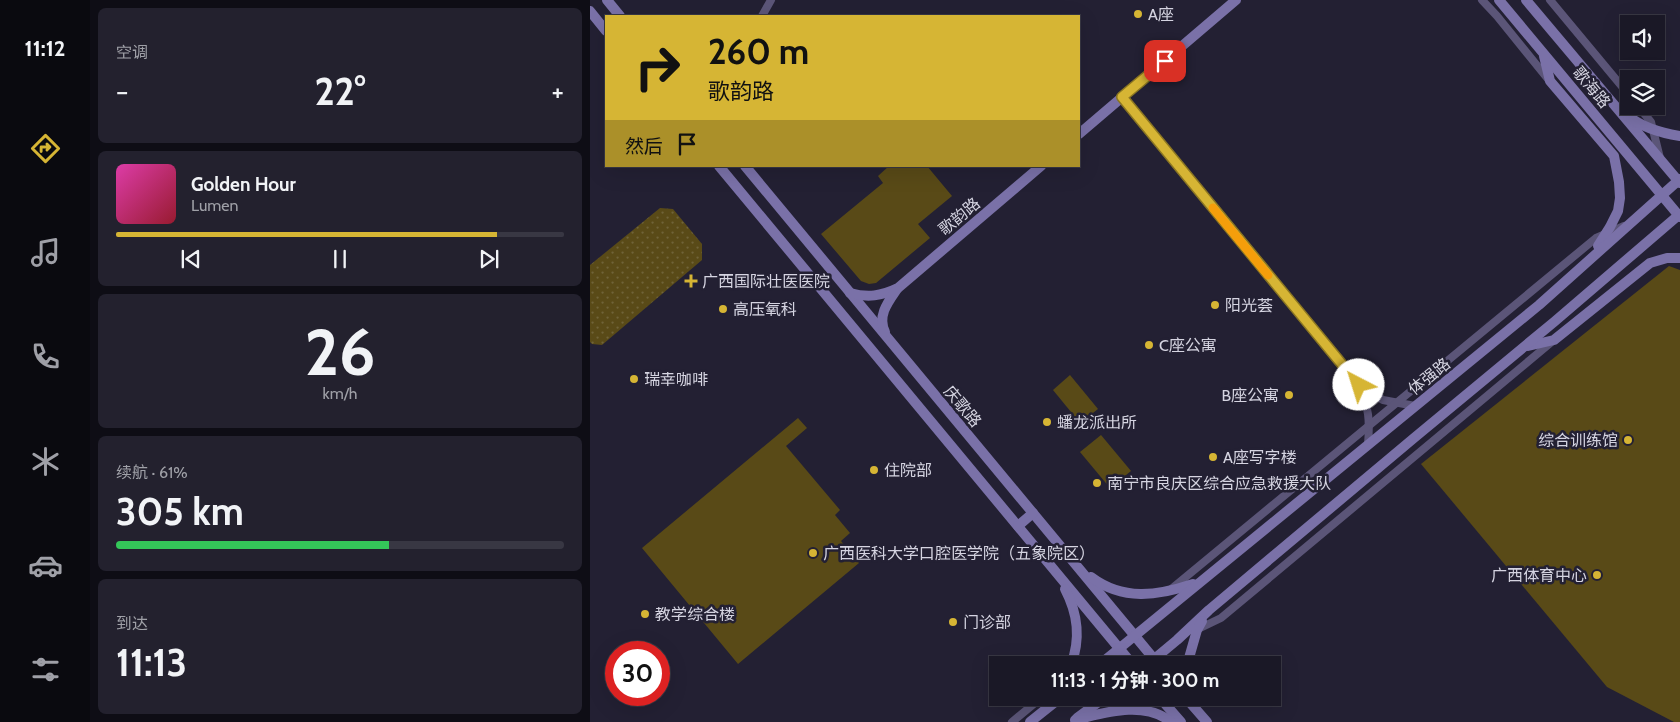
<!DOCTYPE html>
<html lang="zh">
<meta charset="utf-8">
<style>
body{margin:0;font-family:Cabin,"Noto Sans SC",sans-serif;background:#23212e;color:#f1f3f6;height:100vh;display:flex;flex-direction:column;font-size:19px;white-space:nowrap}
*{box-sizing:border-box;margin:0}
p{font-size:16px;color:#9fa0a7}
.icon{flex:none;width:28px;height:28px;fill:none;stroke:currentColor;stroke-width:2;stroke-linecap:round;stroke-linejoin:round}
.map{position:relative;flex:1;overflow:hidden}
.side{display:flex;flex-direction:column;gap:8px;padding:8px;background:#0e0d15;width:500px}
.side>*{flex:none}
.hud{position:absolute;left:15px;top:15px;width:475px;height:152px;border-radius:0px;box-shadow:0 5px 20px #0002,0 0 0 1px #383743;background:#d6b534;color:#111;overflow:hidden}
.tools{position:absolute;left:1030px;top:15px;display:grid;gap:10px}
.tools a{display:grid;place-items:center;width:45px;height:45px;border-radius:0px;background:#1a1826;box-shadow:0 5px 20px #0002,0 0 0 1px #383743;font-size:25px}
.speed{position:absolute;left:15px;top:641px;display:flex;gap:10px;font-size:25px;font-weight:700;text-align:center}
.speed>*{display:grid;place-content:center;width:65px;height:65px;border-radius:50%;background:#1a1826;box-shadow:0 5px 20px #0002,0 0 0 1px #383743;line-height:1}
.speed .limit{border:8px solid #d22;background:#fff;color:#111}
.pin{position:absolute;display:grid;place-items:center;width:42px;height:42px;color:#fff;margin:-21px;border-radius:10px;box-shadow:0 2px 8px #0006}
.me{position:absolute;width:55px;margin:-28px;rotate:320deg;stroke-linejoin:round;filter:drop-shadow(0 0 4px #0008)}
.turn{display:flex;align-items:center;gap:18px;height:105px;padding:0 20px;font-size:22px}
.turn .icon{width:65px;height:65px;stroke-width:2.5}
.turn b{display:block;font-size:35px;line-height:42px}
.then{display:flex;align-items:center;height:48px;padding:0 20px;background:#0003;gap:10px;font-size:19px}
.big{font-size:38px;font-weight:700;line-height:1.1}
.side .widget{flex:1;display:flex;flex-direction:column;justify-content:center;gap:8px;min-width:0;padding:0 18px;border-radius:8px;background:#23212e}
.side .dial{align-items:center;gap:0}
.dial b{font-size:65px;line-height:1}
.song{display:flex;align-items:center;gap:15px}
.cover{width:60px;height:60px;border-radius:8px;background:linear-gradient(135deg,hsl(320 70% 55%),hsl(350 70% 35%))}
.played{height:5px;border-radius:2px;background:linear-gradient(90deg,#d6b534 85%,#383743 85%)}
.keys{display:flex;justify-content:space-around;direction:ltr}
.heat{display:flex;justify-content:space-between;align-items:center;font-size:28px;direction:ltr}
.charge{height:8px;border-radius:4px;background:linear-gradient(90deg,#34c759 61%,#383743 0)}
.trip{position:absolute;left:399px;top:656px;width:292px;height:50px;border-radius:0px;background:#1a1826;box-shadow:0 5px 20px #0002,0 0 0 1px #383743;font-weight:700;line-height:50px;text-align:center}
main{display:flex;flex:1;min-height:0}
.dock{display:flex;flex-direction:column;width:90px;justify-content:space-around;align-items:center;background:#0a0a0f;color:#9fa0a7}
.dock .icon{width:35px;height:35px}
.dock .active{color:#d6b534}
.dock b{font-size:22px;color:#f1f3f6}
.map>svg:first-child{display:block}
.grass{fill:url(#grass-dots)}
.park{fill:#594a17}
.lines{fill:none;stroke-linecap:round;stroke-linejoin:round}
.street{stroke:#5b5578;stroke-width:8}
.secondary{stroke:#7a71a8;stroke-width:10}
.route-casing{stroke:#8b7622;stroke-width:12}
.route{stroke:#d6b534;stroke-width:9}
.slow{stroke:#f59e0b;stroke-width:9}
.poi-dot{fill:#d6b534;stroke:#232033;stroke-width:2}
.labels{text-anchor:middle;stroke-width:5;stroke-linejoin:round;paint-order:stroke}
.poi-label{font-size:16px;fill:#d5d4e1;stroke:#232033;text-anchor:start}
.street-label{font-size:16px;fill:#d5d4e1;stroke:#232033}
</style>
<main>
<nav class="dock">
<b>11:12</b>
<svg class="icon active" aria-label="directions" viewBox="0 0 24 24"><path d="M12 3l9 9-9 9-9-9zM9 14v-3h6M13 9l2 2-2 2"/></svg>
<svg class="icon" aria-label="music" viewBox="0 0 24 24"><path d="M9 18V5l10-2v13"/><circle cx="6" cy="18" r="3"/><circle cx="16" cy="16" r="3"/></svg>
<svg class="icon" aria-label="phone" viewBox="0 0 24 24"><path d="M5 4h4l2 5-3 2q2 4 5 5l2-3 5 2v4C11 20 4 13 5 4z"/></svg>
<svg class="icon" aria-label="climate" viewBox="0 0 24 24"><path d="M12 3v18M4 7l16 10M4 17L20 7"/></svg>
<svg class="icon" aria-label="car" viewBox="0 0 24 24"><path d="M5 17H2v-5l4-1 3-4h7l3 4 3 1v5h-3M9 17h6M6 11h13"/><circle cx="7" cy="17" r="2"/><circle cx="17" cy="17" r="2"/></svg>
<svg class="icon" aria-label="filters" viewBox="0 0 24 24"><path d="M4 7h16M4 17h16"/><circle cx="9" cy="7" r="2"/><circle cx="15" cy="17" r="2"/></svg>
</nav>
<section class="side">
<div class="widget"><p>空调</p>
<div class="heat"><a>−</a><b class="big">22°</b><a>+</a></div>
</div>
<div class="widget">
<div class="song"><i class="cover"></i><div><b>Golden Hour</b><p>Lumen</p></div></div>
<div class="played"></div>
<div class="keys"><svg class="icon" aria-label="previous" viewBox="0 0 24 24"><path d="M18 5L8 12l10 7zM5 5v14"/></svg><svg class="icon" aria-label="pause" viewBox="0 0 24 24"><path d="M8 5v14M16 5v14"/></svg><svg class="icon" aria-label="next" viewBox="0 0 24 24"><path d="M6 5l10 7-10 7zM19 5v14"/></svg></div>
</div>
<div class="widget dial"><b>26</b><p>km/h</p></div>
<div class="widget"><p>续航 · 61%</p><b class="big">305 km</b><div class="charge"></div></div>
<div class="widget"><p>到达</p><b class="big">11:13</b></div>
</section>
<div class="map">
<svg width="1090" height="722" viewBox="0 0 1090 722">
<defs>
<pattern id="grass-dots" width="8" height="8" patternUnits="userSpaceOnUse" patternTransform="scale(1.25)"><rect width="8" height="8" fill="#594a17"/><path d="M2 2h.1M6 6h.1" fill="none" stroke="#706338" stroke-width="1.8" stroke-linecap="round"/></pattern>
</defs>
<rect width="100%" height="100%" fill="#232033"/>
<!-- grass -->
<path class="grass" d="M70,208l13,1 29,35v16l-100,85 -10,-1 -2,-2v-77z"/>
<!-- park -->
<g class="park">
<path d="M299,166h38l25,30 -34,28 12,14 -54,45 -7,1 -8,-3 -40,-47 62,-51 -5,-7z"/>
<path d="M1079,266l11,4v452h-6l-67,-35 -186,-223z"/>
<path d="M480,375l28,34 -18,14 -27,-33z"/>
<path d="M208,418l9,10 -21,18 54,64 -5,5 15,18 -9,8 18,22 -121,101 -96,-116z"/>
<path d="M511,435l30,36 -21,17 -30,-36z"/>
</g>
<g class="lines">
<!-- street -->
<g class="street">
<path d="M892,0l15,16 51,63"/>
<path d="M960,0l79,95"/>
<path d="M172,16l9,-16"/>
<path d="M532,97l237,288c10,24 11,34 9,60"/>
<path d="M1048,106l13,16 9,36"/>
<path d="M769,385l24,15 32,6"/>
<path d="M580,590l426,-352 28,-12"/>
<path d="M606,630l25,-12 333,-278"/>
<path d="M422,722l29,-24"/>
</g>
<!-- secondary -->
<g class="secondary">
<path d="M17,0l13,16"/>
<path d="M909,0l181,217"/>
<path d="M936,0l154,183"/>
<path d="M0,11l16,20"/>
<path d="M954,56l6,25 64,75 5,26 1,16 -2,13 -8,16 -12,19"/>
<path d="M1038,116c15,12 33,17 52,20"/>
<path d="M489,134l157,-134"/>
<path d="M129,166l414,499"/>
<path d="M155,166l414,499"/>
<path d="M260,293c18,5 31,3 48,-5l143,-122"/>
<path d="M295,332c-8,-16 3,-30 12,-43"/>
<path d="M938,346l26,-6 96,-77 17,-5h13"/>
<path d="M428,526l15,-13"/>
<path d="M501,577c32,24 66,19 102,7"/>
<path d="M475,589c13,25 16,49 6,76"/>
<path d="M509,665l440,-360 141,-126"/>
<path d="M557,665l30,-25 32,-30 205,-172 140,-116 126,-108"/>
<path d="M597,665l10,-35 5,-9"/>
<path d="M570,698l21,24"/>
<path d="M596,698l21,24"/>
<path d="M487,718l27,-20"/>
<path d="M485,720c29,-7 69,-20 96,2"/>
<path d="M440,722l30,-24"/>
</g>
</g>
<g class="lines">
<!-- route casing -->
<g class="route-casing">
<path id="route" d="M575,61l-43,36 237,288"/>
</g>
<!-- route -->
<use href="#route" class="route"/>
<!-- slow -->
<path class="slow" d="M623,208l55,67"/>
</g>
<!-- markers -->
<g class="poi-dot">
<circle cx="548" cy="14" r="5"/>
<path d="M98.5 273.5h5v5h5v5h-5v5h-5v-5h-5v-5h5z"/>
<circle cx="625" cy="305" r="5"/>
<circle cx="133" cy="309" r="5"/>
<circle cx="559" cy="345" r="5"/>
<circle cx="44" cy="379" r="5"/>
<circle cx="699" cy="395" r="5"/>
<circle cx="457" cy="422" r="5"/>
<circle cx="1038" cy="440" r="5"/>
<circle cx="623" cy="457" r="5"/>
<circle cx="284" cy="470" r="5"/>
<circle cx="507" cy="483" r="5"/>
<circle cx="223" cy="553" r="5"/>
<circle cx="1007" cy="575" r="5"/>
<circle cx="55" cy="614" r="5"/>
<circle cx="363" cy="622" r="5"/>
</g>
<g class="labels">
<!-- poi labels -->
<g class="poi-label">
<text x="558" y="20">A座</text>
<text x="112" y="287">广西国际壮医医院</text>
<text x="635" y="311">阳光荟</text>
<text x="143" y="315">高压氧科</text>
<text x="569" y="351">C座公寓</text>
<text x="54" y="385">瑞幸咖啡</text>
<text x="689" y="401" text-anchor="end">B座公寓</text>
<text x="467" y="428">蟠龙派出所</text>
<text x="1028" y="446" text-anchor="end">综合训练馆</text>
<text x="633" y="463">A座写字楼</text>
<text x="294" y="476">住院部</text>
<text x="517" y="489">南宁市良庆区综合应急救援大队</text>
<text x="233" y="559">广西医科大学口腔医学院（五象院区）</text>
<text x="997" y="581" text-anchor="end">广西体育中心</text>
<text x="65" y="620">教学综合楼</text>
<text x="373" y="628">门诊部</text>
</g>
<!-- street labels -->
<g class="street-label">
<text transform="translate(1002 87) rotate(50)" y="6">歌海路</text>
<text transform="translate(369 216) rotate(-40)" y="6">歌韵路</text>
<text transform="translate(839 376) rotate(-39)" y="6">体强路</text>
<text transform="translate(373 406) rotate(50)" y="6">庆歌路</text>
</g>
</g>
</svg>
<div class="tools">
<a><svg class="icon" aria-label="sound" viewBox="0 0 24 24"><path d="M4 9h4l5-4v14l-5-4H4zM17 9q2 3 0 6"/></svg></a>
<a><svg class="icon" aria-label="layers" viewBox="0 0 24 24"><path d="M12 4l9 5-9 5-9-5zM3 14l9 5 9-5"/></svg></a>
</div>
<div class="speed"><div class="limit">30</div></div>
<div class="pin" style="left:575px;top:61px;background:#d93025"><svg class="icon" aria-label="arrive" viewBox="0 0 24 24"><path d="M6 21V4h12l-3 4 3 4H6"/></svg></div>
<svg class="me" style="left:769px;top:385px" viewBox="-20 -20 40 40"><circle r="19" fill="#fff"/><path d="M0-13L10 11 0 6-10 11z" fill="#d6b534"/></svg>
<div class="trip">11:13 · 1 分钟 · 300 m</div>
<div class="hud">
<div class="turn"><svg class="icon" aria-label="right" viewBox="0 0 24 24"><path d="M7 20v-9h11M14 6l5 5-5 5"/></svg><div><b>260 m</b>歌韵路</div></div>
<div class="then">然后<svg class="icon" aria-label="arrive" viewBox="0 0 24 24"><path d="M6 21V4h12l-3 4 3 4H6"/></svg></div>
</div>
</div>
</main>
